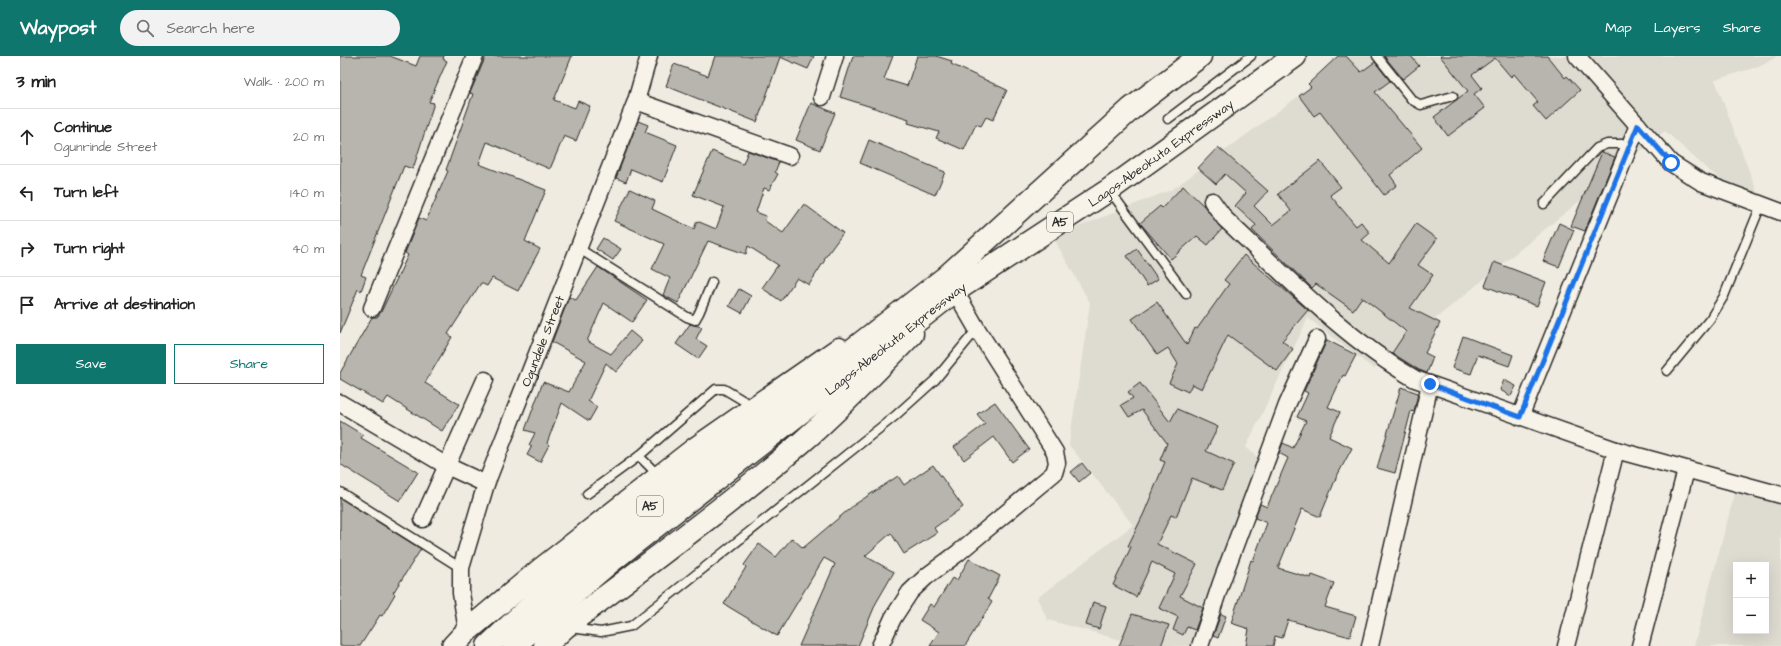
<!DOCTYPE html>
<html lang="en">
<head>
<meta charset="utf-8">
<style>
	body { margin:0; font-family:"Architects Daughter",sans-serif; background:#f2f2f2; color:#222 }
	.controls { position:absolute; right:12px; bottom:12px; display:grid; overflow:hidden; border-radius:0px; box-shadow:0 4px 16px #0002 }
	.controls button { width:36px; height:36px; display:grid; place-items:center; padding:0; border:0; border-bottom:1px solid #e0e0e0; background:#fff; color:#222; font:20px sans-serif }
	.stop { position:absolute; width:12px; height:12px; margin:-9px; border:3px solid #1a73e8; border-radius:50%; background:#fff }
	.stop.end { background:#1a73e8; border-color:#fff; box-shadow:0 1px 4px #0008 }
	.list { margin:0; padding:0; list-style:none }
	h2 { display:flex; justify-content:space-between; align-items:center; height:52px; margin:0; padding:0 16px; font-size:17px }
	h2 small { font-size:13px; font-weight:400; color:#767676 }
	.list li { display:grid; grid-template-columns:26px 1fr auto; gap:12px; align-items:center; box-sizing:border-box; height:56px; padding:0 16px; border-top:1px solid #e0e0e0 }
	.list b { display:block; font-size:15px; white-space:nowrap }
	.list p { margin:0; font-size:13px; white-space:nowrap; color:#767676 }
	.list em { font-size:13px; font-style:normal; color:#767676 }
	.actions { display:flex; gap:8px; padding:12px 16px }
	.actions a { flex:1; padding:9px 0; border:1px solid #0f766e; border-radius:0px; text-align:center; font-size:14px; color:#0f766e }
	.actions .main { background:#0f766e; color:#fff }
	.icon { flex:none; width:22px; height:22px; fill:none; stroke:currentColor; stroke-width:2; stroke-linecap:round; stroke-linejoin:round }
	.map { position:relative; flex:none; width:1441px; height:590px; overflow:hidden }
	header { display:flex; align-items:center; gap:24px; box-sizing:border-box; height:56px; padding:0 20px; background:#0f766e; color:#fff }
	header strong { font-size:19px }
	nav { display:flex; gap:22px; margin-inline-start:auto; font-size:14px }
	.search { width:280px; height:36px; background:#f2f2f2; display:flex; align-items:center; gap:10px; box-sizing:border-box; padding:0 14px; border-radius:22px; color:#767676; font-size:15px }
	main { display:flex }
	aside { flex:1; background:#fff }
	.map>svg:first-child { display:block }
</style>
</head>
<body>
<header>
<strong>Waypost</strong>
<div class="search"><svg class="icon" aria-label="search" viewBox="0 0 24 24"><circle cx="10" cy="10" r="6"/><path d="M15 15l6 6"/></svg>Search here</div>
<nav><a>Map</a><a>Layers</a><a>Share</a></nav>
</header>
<main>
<aside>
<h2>3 min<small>Walk · 200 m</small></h2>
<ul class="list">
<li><svg class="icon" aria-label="ahead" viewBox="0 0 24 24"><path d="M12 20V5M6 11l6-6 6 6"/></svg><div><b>Continue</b><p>Ogunrinde Street</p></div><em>20 m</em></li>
<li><svg class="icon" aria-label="left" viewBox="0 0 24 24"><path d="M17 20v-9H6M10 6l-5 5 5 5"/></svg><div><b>Turn left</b></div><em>140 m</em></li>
<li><svg class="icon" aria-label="right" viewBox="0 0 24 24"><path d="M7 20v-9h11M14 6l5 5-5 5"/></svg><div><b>Turn right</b></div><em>40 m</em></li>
<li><svg class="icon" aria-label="arrive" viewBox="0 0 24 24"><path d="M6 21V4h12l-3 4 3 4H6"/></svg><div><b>Arrive at destination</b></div></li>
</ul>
<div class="actions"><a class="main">Save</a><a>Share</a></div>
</aside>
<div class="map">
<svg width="1441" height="590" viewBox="0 0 1441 590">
	<rect width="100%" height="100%" fill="#efebe0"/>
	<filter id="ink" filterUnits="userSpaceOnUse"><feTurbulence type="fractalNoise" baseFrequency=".025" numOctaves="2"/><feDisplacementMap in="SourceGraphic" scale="8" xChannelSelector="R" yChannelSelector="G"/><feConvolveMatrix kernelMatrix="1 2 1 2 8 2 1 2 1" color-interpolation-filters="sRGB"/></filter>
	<g filter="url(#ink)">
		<g fill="#dedbd1" fill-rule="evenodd">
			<path d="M 1002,0 L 1437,0 L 1423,9 L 1375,24 L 1423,152 L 1368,114 L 1325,75 L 1034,313 L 968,262 L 906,391 L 922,406 L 849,590 L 803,590 L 708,564 L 697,542 L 793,469 L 729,389 L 750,247 L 713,181 L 833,133 L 975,28 Z"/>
			<path d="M 1399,421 L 1441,433 L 1441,590 L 1354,590 ZM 1396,509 L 1426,509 L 1426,575 L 1396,575 Z"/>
		</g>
		<g fill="#b8b5ae" stroke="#2b2b2b">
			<path d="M 0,0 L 50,0 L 76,10 L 80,0 L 104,0 L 103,3 L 107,5 L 89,46 L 94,47 L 73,113 L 64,110 L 21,219 L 26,221 L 21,235 L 18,233 L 0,277 Z"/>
			<path d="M 146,0 L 232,0 L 214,44 L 235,52 L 238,45 L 250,50 L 236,85 L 224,80 L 210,113 L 147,86 L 139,108 L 206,134 L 185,185 L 200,193 L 178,235 L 152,222 L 147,230 L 141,227 L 108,278 L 112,281 L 85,327 L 119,348 L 102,375 L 48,341 L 43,348 L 0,323 L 0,317 L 32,261 L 37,261 L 41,256 L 68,199 L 65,197 L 79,162 L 86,165 L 108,115 L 106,114 L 133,38 L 130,37 Z"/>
			<path d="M 375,0 L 474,0 L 468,13 L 440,1 L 417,66 L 326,30 L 334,8 L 368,20 Z"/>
			<path d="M 513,0 L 553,0 L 544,23 L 567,30 L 577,0 L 596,0 L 612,5 L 611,8 L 667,34 L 653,64 L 646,61 L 641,70 L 636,68 L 624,94 L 596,82 L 599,76 L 568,67 L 569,63 L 500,41 Z"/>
			<path d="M 998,0 L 1006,0 L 1021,16 L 1035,6 L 1050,25 L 1035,36 L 1082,92 L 1050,119 L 1057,129 L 1044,139 L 980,56 L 974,60 L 959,40 L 971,31 L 968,28 Z"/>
			<path d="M 1044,0 L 1071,0 L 1079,10 L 1063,23 Z"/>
			<path d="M 1100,0 L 1207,0 L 1225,22 L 1227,20 L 1240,34 L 1206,65 L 1193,50 L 1198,46 L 1174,18 L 1171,21 L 1155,2 L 1132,19 L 1142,32 L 1134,38 L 1145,52 L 1108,80 L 1094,61 L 1128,35 Z"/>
			<path d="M 471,47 L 495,57 L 480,94 L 456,84 Z"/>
			<path d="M 298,65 L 308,69 L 305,76 L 337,89 L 323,126 L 291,113 L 286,126 L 276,122 Z"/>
			<path d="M 529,84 L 605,116 L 595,139 L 520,107 Z"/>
			<path d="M 878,91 L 928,135 L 914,150 L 933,169 L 951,155 L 938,138 L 980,105 L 1001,131 L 990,139 L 1016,170 L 1021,166 L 1030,177 L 1022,184 L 1049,207 L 1076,168 L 1097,183 L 1078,209 L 1093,219 L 1070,252 L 1100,267 L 1085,297 L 1093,301 L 1087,317 L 1079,314 L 1052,297 L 1066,276 L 1063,273 L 1022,241 L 1013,254 L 976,228 L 972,232 L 912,174 L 916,169 L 895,150 L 906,137 L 885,118 L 876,128 L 858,112 Z"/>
			<path d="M 372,95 L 403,108 L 408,95 L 439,106 L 435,116 L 438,118 L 429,134 L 424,132 L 416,156 L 426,160 L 425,165 L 443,177 L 464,148 L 503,177 L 484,203 L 485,204 L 469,229 L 457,222 L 441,245 L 422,232 L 438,209 L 408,190 L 406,198 L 368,185 L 338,247 L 323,239 L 330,222 L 312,213 L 324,188 L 274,165 L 290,133 L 315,145 L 312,153 L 354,173 L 357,165 L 376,173 L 384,151 L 353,139 Z"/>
			<path d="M 1262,96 L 1275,101 L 1245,175 L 1231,170 Z"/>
			<path d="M 843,130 L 864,150 L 882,173 L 868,189 L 857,180 L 831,203 L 800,167 L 820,150 L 822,152 Z"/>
			<path d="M 1219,167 L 1234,174 L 1219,211 L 1203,205 Z"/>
			<path d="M 263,182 L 281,193 L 273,204 L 256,193 Z"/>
			<path d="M 797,193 L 818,223 L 807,230 L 787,200 Z"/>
			<path d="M 904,199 L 968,254 L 942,285 L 953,293 L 937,315 L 888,279 L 862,333 L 852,328 L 848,336 L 829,327 L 838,308 L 828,292 L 817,299 L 792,263 L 817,246 L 847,289 L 855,272 L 857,273 L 889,228 L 884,224 Z"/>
			<path d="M 1154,206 L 1206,226 L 1197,250 L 1145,230 Z"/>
			<path d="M 258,211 L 307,244 L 292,266 L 264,247 L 247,285 L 271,298 L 290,275 L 302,285 L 276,316 L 266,307 L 248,345 L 257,351 L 249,365 L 222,347 L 207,387 L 209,389 L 200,406 L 187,399 L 192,390 L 189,389 L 195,377 L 185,374 L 203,326 L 229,336 L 246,305 L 212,286 L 229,241 L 236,244 Z"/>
			<path d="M 399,233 L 411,240 L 402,257 L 389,250 Z"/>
			<path d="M 350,268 L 362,271 L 356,283 L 367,290 L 358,303 L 336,288 Z"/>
			<path d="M 1123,280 L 1173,299 L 1169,310 L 1138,299 L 1131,318 L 1112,312 Z"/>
			<path d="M 987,284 L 1016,299 L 1005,320 L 1003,319 L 988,351 L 1000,356 L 989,381 L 1012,392 L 996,422 L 980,461 L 962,453 L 938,512 L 971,522 L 972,519 L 994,527 L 985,551 L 1016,560 L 1010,581 L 948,564 L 942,582 L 935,580 L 933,590 L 906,590 L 909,573 L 891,567 L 911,504 L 913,505 L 927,467 L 915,462 L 920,448 L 927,451 L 948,402 L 939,397 L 943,387 L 953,392 L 966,365 L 957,361 L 968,337 L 964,335 Z"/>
			<path d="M 1164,324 L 1176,330 L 1171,340 L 1160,334 Z"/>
			<path d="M 800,327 L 830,366 L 837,353 L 878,371 L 866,395 L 894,408 L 882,434 L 852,422 L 836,461 L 831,459 L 817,488 L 857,508 L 840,540 L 863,552 L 855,574 L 847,571 L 843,579 L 833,574 L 838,561 L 819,552 L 835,518 L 812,506 L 796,541 L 773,529 L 791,491 L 788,490 L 804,457 L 825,406 L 820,404 L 827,387 L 802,354 L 789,361 L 781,349 L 793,342 L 788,336 Z"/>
			<path d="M 1061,331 L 1078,337 L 1074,356 L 1071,355 L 1055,417 L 1037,412 Z"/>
			<path d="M 655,346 L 689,393 L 672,406 L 654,381 L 624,404 L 614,391 L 645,368 L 637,358 Z"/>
			<path d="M 0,365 L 23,379 L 21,382 L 78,416 L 60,445 L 0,408 Z"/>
			<path d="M 742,407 L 750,417 L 739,426 L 731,416 Z"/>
			<path d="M 593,409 L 623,451 L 594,472 L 597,477 L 564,498 L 551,477 L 525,500 L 554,516 L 536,547 L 518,590 L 459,590 L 495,508 L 484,502 L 437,580 L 384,548 L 406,511 L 404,509 L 419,488 L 436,501 L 452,482 L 463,492 L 514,449 L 558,420 L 564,429 Z"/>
			<path d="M 0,442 L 81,493 L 53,537 L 55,538 L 42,560 L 40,559 L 20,590 L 0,590 Z"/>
			<path d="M 629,503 L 660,520 L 648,543 L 652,546 L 625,590 L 590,590 L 599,576 L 580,564 L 590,548 L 594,551 L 612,522 L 617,524 Z"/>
			<path d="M 753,546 L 766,550 L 759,573 L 746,569 Z"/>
			<path d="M 792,558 L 829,569 L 821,590 L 779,590 Z"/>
			<path d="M 881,558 L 886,560 L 878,582 L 873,580 Z"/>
		</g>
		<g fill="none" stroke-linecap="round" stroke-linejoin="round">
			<defs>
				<g id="service">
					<path d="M 1037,0 L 1072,44 L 1081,49 L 1113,40"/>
					<path d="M 828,63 L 911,0"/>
					<path d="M 770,135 L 846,238"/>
					<path d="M 1204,148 L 1257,92 L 1267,88 L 1290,88"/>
					<path d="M 238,192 L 347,261 L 355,264 L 359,257 L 372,226"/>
					<path d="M 1327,315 L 1370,263 L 1384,240 L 1421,149"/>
					<path d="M 299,400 L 319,420"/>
					<path d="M 0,436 L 121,512"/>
					<path d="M 247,438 L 299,400 L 376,333 L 384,333 L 414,351"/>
					<path d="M 230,572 L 261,576 L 291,570 L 555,360 L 595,324 L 637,273"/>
				</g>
				<g id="minor">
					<path d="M 1237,0 L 1331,107 L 1361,126 L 1441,156"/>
					<path d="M 482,41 L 495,0"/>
					<path d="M 296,45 L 450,100"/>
					<path d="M 872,145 L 885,163 C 945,219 1003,281 1075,323 L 1276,394 L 1441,439"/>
					<path d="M 32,252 L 135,0"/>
					<path d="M 0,347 L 107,410 L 146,428"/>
					<path d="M 1180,361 L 1298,69"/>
					<path d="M 83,463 L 145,324"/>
					<path id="s1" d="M 127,575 L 121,537 L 121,512 L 146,428 L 296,45 L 309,0"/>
					<path d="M 540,590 L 553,562 L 570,536 L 587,520 L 618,497 L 714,417 L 717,407 L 715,396 L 637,273 L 615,235"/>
					<path d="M 860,590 L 881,527 L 947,349 L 977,283"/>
					<path d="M 1030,590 L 1090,328"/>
					<path d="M 1226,590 L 1276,394"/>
					<path d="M 1300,590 L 1346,414"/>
				</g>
				<g id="primary">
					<path d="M 113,590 L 127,575 L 200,514 L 356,392 L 499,293"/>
					<path d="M 205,590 L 225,571 C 305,510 386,451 462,386 C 501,352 536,315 572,278"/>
				</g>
				<g id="trunk">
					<path d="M 148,590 L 228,515 L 606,221 L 791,53 L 860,0"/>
					<path id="s2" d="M 174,590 L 223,546 L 269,507 L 615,235 L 769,134 L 955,0"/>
				</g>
			</defs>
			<use href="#service" stroke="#2b2b2b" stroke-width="11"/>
			<use href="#minor" stroke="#2b2b2b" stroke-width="19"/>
			<use href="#primary" stroke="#2b2b2b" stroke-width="25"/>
			<use href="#trunk" stroke="#2b2b2b" stroke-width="25"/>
			<use href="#service" stroke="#f7f3e8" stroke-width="8"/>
			<use href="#minor" stroke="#f7f3e8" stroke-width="16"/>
			<use href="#primary" stroke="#f7f3e8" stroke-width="22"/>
			<use href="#trunk" stroke="#f7f3e8" stroke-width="22"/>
		</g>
	</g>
	<g fill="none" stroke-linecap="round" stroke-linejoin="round" filter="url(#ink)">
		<path stroke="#1a73e8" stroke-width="5" d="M 1090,328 L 1180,361 L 1298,69 L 1331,107"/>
	</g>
	<g text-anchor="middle" stroke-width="3.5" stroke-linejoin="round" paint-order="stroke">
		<g fill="#f7f3e8" stroke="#686764" stroke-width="1">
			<rect x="707" y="156" width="26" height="20" rx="3"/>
			<rect x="297" y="440" width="26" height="20" rx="3"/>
		</g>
		<g font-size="12" font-weight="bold" fill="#2b2b2b">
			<text x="720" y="170">A5</text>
			<text x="310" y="454">A5</text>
		</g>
		<g font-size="13" fill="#2b2b2b" stroke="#f7f3e8">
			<text dy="5" stroke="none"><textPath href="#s2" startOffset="814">Lagos-Abeokuta Expressway</textPath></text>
			<text dy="5" stroke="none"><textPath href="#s2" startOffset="490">Lagos-Abeokuta Expressway</textPath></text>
			<text dy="5" stroke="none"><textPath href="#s1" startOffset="305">Ogundele Street</textPath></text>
		</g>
	</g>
</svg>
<div class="controls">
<button>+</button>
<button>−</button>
</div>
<div class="stop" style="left:1331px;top:107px"></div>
<div class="stop end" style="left:1090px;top:328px"></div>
</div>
</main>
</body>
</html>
